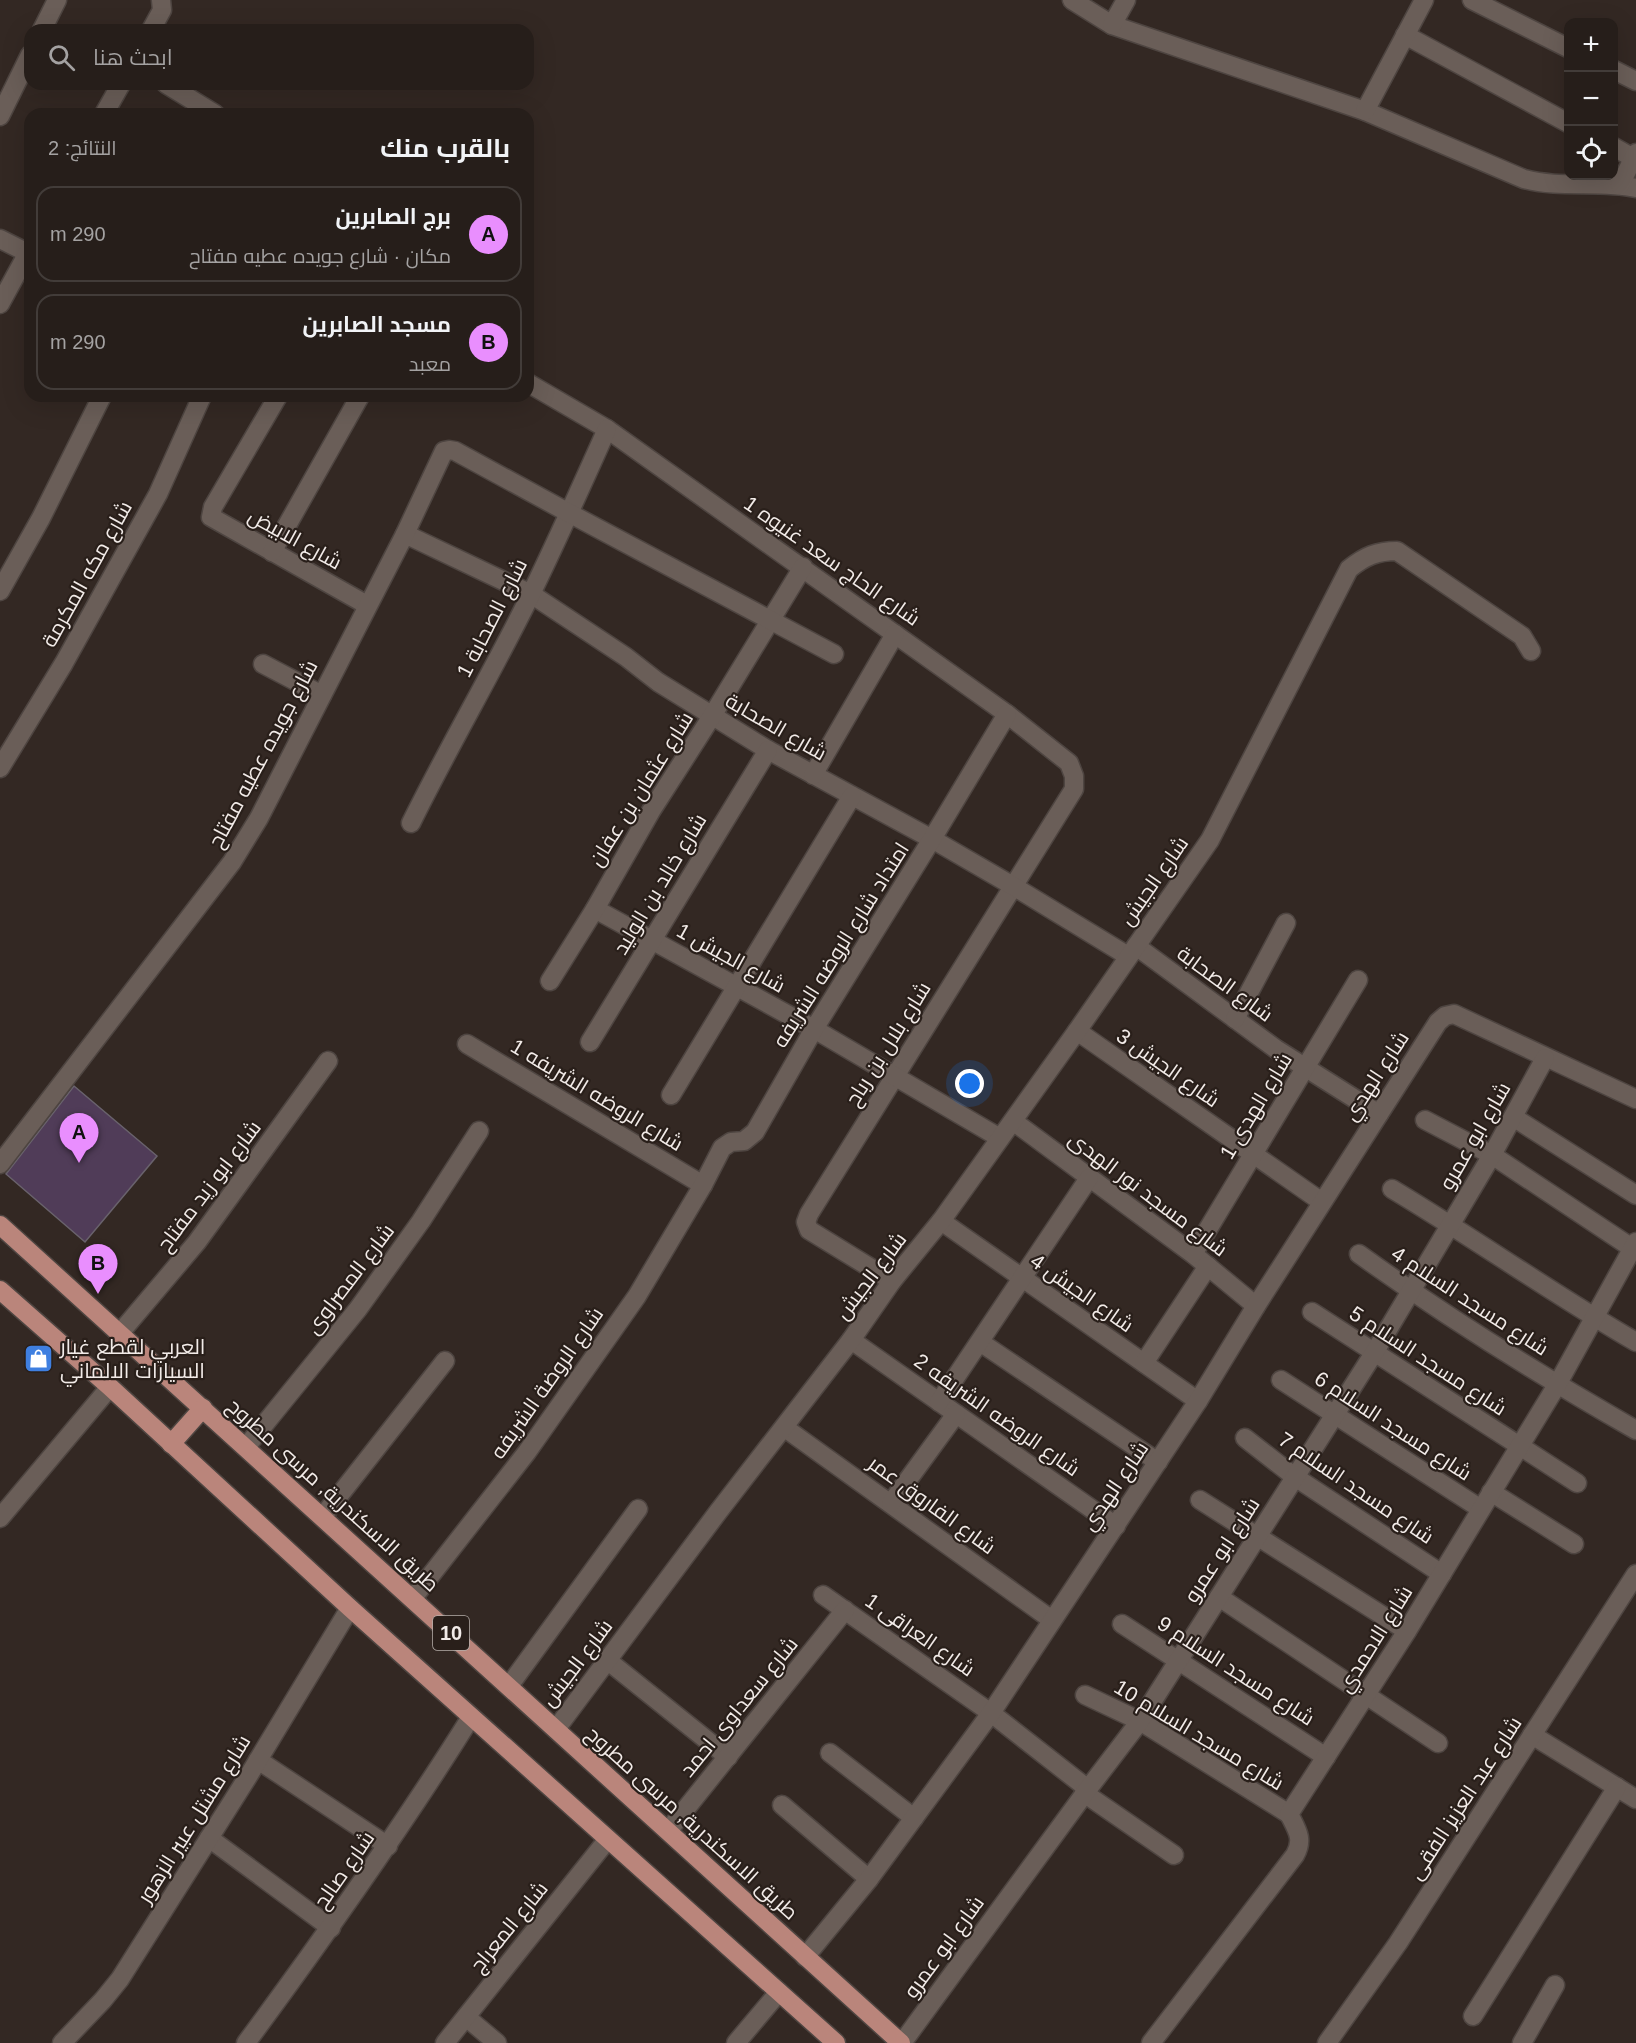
<!DOCTYPE html>
<html lang="ar">
<head>
<meta charset="utf-8">
<style>
	body { margin:0; font-family:Helvetica,Cairo,sans-serif; background:#2e2723; color:#f1f3f6; direction:rtl }
	.controls { position:absolute; right:18px; top:18px; display:grid; overflow:hidden; border-radius:12px; box-shadow:0 6px 24px #0002 }
	.controls button { width:54px; height:54px; display:grid; place-items:center; padding:0; border:0; border-bottom:2px solid #423c39; background:#261e1a; color:#f1f3f6; font:30px sans-serif }
	.you { position:absolute; left:970px; top:1084px; width:21px; height:21px; margin:-15px; border:4px solid #fff; border-radius:50%; background:#1a73e8; box-shadow:0 0 0 9px #1a73e833 }
	.badge { display:grid; place-items:center; width:39px; height:39px; border-radius:50%; background:#e98efe; color:#111; font-size:20px; font-weight:700 }
	.pin { position:absolute; translate:-50% -50px; filter:drop-shadow(0 2px 3px #0008) }
	.pin::after { content:''; position:absolute; top:32px; width:21px; height:18px; background:inherit; clip-path:polygon(0 0,100% 0,50% 100%) }
	.list { margin:0; padding:0; list-style:none }
	h2 { display:flex; justify-content:space-between; align-items:center; height:78px; margin:0; padding:0 24px; font-size:26px }
	h2 small { font-size:20px; font-weight:400; color:#a4a2a2 }
	.list li { display:grid; grid-template-columns:39px 1fr auto; gap:18px; align-items:center; box-sizing:border-box; height:96px; margin:0 12px 12px; padding:0 12px; border:2px solid #423c39; border-radius:18px }
	.list b { display:block; font-size:22px; white-space:nowrap }
	.list p { margin:0; font-size:20px; white-space:nowrap; color:#a4a2a2 }
	.list em { font-size:20px; font-style:normal; color:#a4a2a2 }
	.icon { flex:none; width:33px; height:33px; fill:none; stroke:currentColor; stroke-width:2; stroke-linecap:round; stroke-linejoin:round }
	.map { position:relative; flex:none; width:1636px; height:2043px; overflow:hidden; direction:ltr }
	.search { position:absolute; background:#261e1a; box-shadow:0 6px 24px #0002; left:24px; top:24px; width:510px; height:66px; display:flex; align-items:center; gap:15px; box-sizing:border-box; padding:0 21px; border-radius:18px; color:#a4a2a2; font-size:22px }
	.panel { position:absolute; background:#261e1a; box-shadow:0 6px 24px #0002; left:24px; top:108px; width:510px; height:294px; border-radius:18px; direction:rtl }
	.map>svg:first-child { display:block }
</style>
</head>
<body>
<div class="map">
<svg width="1636" height="2043" viewBox="0 0 1636 2043">
	<rect width="100%" height="100%" fill="#332823"/>
	<path fill="#503c58" stroke="#69626c" stroke-width="1.5" d="M 74,1086 L 157,1156 L 85,1242 L 6,1174 Z"/>
	<g fill="none" stroke-linecap="round" stroke-linejoin="round">
		<defs>
			<g id="minor">
				<path d="M 1072,0 L 1112,25 L 1365,111 L 1524,179 C 1561,189 1599,180 1636,188"/>
				<path d="M 1472,0 L 1568,48"/>
				<path d="M 1112,25 L 1126,0"/>
				<path d="M 42,30 L 57,0"/>
				<path d="M 151,30 L 162,10 L 161,0"/>
				<path d="M 1405,35 L 1568,123"/>
				<path d="M 1614,70 L 1636,81"/>
				<path d="M 166,84 L 215,114"/>
				<path d="M 1365,111 L 1424,0"/>
				<path d="M 104,114 L 121,84"/>
				<path d="M 0,116 L 30,55"/>
				<path d="M 1614,147 L 1633,158"/>
				<path d="M 1620,185 L 1636,153"/>
				<path d="M 0,239 L 30,254"/>
				<path d="M 0,304 L 30,249"/>
				<path d="M 528,383 L 607,429 L 1007,714 L 1069,763 L 1074,776 L 1074,789 L 809,1214 L 806,1222 L 809,1230 L 892,1281"/>
				<path d="M 278,396 L 213,507 L 211,517 L 367,605"/>
				<path d="M 405,534 L 531,594 L 626,657 L 658,682 L 768,750 L 932,839 L 1013,886 L 1128,956"/>
				<path d="M 272,552 L 360,396"/>
				<path d="M 0,591 L 41,518 L 102,396"/>
				<path d="M 263,664 L 322,695"/>
				<path d="M 0,768 L 64,663 L 158,494 L 202,396"/>
				<path d="M 813,775 L 895,634"/>
				<path d="M 411,823 C 449,746 492,673 530,596 C 557,541 582,485 607,429"/>
				<path d="M 595,909 L 814,1029 L 1000,1138"/>
				<path d="M 1136,946 L 1276,1049 L 1379,1114"/>
				<path d="M 550,981 L 595,909 L 651,811 L 712,716 L 803,567"/>
				<path d="M 1235,1019 L 1286,923"/>
				<path d="M 1077,1031 L 1322,1202"/>
				<path d="M 590,1042 L 768,750"/>
				<path d="M 467,1044 L 703,1185"/>
				<path d="M 671,1095 L 852,796"/>
				<path d="M 1513,1117 L 1636,1195"/>
				<path d="M 1425,1120 L 1492,1155 L 1632,1248"/>
				<path d="M 1013,1121 L 1193,1254 L 1256,1306"/>
				<path d="M 0,1164 L 232,862 L 259,818 L 405,534 L 444,451 L 449,450 L 455,451 L 569,513 L 834,654"/>
				<path d="M 1392,1189 C 1474,1238 1553,1294 1636,1342"/>
				<path d="M 941,1221 L 1198,1401"/>
				<path d="M 1193,1254 L 1358,980"/>
				<path d="M 1359,1254 C 1448,1318 1541,1376 1636,1430"/>
				<path d="M 1312,1312 L 1577,1483"/>
				<path d="M 120,1333 L 197,1242 L 328,1061"/>
				<path d="M 851,1340 L 1116,1526"/>
				<path d="M 980,1342 L 1158,1462"/>
				<path d="M 1144,1363 L 1208,1266"/>
				<path d="M 1281,1380 L 1481,1509"/>
				<path d="M 939,1402 L 1089,1178"/>
				<path d="M 785,1428 L 1052,1620"/>
				<path d="M 1245,1438 L 1295,1477 L 1442,1574"/>
				<path d="M 246,1447 L 358,1309 L 421,1221 L 479,1131"/>
				<path d="M 1491,1492 L 1574,1544"/>
				<path d="M 1200,1500 L 1407,1631"/>
				<path d="M 891,1503 L 956,1414"/>
				<path d="M 323,1516 L 445,1361"/>
				<path d="M 0,1518 L 110,1387"/>
				<path d="M 823,1595 L 991,1713 L 1088,1789"/>
				<path d="M 1219,1597 L 1438,1743"/>
				<path d="M 413,1598 L 527,1452 L 637,1296 L 703,1185 L 722,1148 L 731,1142 L 744,1141 L 755,1132 L 814,1029 L 932,839 L 1007,714"/>
				<path d="M 1122,1624 L 1326,1757"/>
				<path d="M 607,1660 L 728,1757"/>
				<path d="M 509,1686 L 638,1509"/>
				<path d="M 1085,1695 L 1140,1721 L 1289,1814"/>
				<path d="M 556,1729 L 718,1512 L 851,1340 L 892,1281 L 941,1221 L 1077,1031 L 1210,840 L 1349,569 C 1365,556 1377,551 1397,551 L 1522,636 L 1531,651"/>
				<path d="M 1532,1735 L 1636,1799"/>
				<path d="M 830,1753 L 914,1818"/>
				<path d="M 258,1760 L 388,1846"/>
				<path d="M 1084,1793 L 1174,1855"/>
				<path d="M 782,1805 L 869,1879"/>
				<path d="M 668,1831 L 845,1610"/>
				<path d="M 209,1838 L 331,1928"/>
				<path d="M 805,1957 L 869,1879 L 991,1713 L 1198,1401 L 1256,1306 L 1438,1022 L 1445,1016 L 1454,1014 L 1636,1099"/>
				<path d="M 1473,2016 L 1617,1787"/>
				<path d="M 466,2017 L 497,2043"/>
				<path d="M 62,2043 L 103,2000 L 120,1979 L 249,1775 L 350,1608"/>
				<path d="M 246,2043 C 325,1936 401,1829 471,1717"/>
				<path d="M 445,2043 L 608,1839"/>
				<path d="M 736,2043 L 779,1992"/>
				<path d="M 902,2043 L 1088,1789 L 1140,1721 L 1374,1353 L 1492,1155 L 1545,1058"/>
				<path d="M 1151,2043 L 1295,1855 C 1304,1839 1297,1830 1289,1814 L 1407,1631 L 1557,1385 L 1636,1242"/>
				<path d="M 1327,2043 L 1398,1943 L 1636,1574"/>
				<path d="M 1522,2043 L 1555,1985"/>
			</g>
			<g id="major">
				<path d="M 0,1225 L 901,2043"/>
				<path d="M 0,1290 L 110,1387 L 350,1608 L 836,2043"/>
				<path d="M 171,1444 L 203,1408"/>
			</g>
		</defs>
		<use href="#minor" stroke="#4e4541" stroke-width="21"/>
		<use href="#major" stroke="#4e4541" stroke-width="21"/>
		<use href="#minor" stroke="#6a5e58" stroke-width="18"/>
		<use href="#major" stroke="#ba857b" stroke-width="18"/>
	</g>
	<defs>
		<symbol id="shop-square" viewBox="-11 -11 22 22"><rect x="-9" y="-9" width="18" height="18" rx="4" fill="#3f7fe0" stroke="#291f1a"/><path d="M-5-2.5h2.3a2.7 3.5 0 0 1 5.4 0H5L5.5 6h-11ZM-1.5-2.5h3a1.5 2.3 0 0 0-3 0Z" fill="#fff"/></symbol>
	</defs>
	<g fill-rule="evenodd">
		<use href="#shop-square" x="22" y="1342" width="33" height="33"/>
	</g>
	<g text-anchor="middle" stroke-width="4.5" stroke-linejoin="round" paint-order="stroke">
		<rect fill="#291f1a" stroke="#b6aeaa" stroke-width="1.5" x="433" y="1616" width="36" height="34" rx="4.5"/>
		<g font-size="20" font-weight="bold" fill="#f2ebe8">
			<text x="451" y="1640">10</text>
		</g>
		<g font-size="21" fill="#f2ebe8" stroke="#291f1a">
			<text transform="translate(295 539) rotate(29)" y="7">شارع الابيض</text>
			<text transform="translate(832 561) rotate(35)" y="7">شارع الحاج سعد غنيوه 1</text>
			<text transform="translate(87 574) rotate(-61)" y="7">شارع مكه المكرمة</text>
			<text transform="translate(492 618) rotate(-63)" y="7">شارع الصحابة 1</text>
			<text transform="translate(776 727) rotate(30)" y="7">شارع الصحابة</text>
			<text transform="translate(263 754) rotate(-62)" y="7">شارع جويده عطيه مفتاح</text>
			<text transform="translate(641 789) rotate(-58)" y="7">شارع عثمان بن عفان</text>
			<text transform="translate(1154 881) rotate(-55)" y="7">شارع الجيش</text>
			<text transform="translate(660 884) rotate(-59)" y="7">شارع خالد بن الوليد</text>
			<text transform="translate(841 945) rotate(-58)" y="7">امتداد شارع الروضه الشريفه</text>
			<text transform="translate(731 958) rotate(29)" y="7">شارع الجيش 1</text>
			<text transform="translate(1225 984) rotate(36)" y="7">شارع الصحابة</text>
			<text transform="translate(888 1044) rotate(-58)" y="7">شارع بلال بن رباح</text>
			<text transform="translate(1168 1068) rotate(35)" y="7">شارع الجيش 3</text>
			<text transform="translate(1376 1076) rotate(-57)" y="7">شارع الهدي</text>
			<text transform="translate(597 1095) rotate(31)" y="7">شارع الروضه الشريفه 1</text>
			<text transform="translate(1256 1106) rotate(-59)" y="7">شارع الهدى 1</text>
			<text transform="translate(1475 1136) rotate(-60)" y="7">شارع ابو عمرو</text>
			<text transform="translate(209 1186) rotate(-53)" y="7">شارع ابو زيد مفتاح</text>
			<text transform="translate(1148 1194) rotate(37)" y="7">شارع مسجد نور الهدى</text>
			<text transform="translate(871 1276) rotate(-53)" y="7">شارع الجيش</text>
			<text transform="translate(350 1279) rotate(-53)" y="7">شارع المصراوى</text>
			<text transform="translate(1082 1293) rotate(35)" y="7">شارع الجيش 4</text>
			<text transform="translate(1470 1301) rotate(33)" y="7">شارع مسجد السلام 4</text>
			<text transform="translate(1428 1361) rotate(33)" y="7">شارع مسجد السلام 5</text>
			<text transform="translate(547 1383) rotate(-55)" y="7">شارع الروضة الشريفه</text>
			<text transform="translate(997 1415) rotate(35)" y="7">شارع الروضه الشريفه 2</text>
			<text transform="translate(1393 1426) rotate(33)" y="7">شارع مسجد السلام 6</text>
			<text transform="translate(1115 1486) rotate(-56)" y="7">شارع الهدي</text>
			<text transform="translate(1356 1488) rotate(34)" y="7">شارع مسجد السلام 7</text>
			<text transform="translate(333 1495) rotate(42)" y="7">طريق الاسكندرية, مرسى مطروح</text>
			<text transform="translate(932 1505) rotate(36)" y="7">شارع الفاروق عمر</text>
			<text transform="translate(1222 1550) rotate(-57)" y="7">شارع ابو عمرو</text>
			<text transform="translate(920 1635) rotate(35)" y="7">شارع العراقى 1</text>
			<text transform="translate(1375 1639) rotate(-58)" y="7">شارع الاحمدي</text>
			<text transform="translate(577 1663) rotate(-53)" y="7">شارع الجيش</text>
			<text transform="translate(1236 1671) rotate(33)" y="7">شارع مسجد السلام 9</text>
			<text transform="translate(739 1707) rotate(-51)" y="7">شارع سعداوى احمد</text>
			<text transform="translate(1199 1735) rotate(31)" y="7">شارع مسجد السلام 10</text>
			<text transform="translate(1465 1798) rotate(-57)" y="7">شارع عبد العزيز الفقى</text>
			<text transform="translate(194 1819) rotate(-58)" y="7">شارع مشتل عبير الزهور</text>
			<text transform="translate(692 1823) rotate(42)" y="7">طريق الاسكندرية, مرسى مطروح</text>
			<text transform="translate(344 1870) rotate(-55)" y="7">شارع صالح</text>
			<text transform="translate(509 1927) rotate(-51)" y="7">شارع المعراج</text>
			<text transform="translate(944 1947) rotate(-54)" y="7">شارع ابو عمرو</text>
		</g>
		<g font-size="21" fill="#f2ebe8" stroke="#291f1a" text-anchor="start">
			<text x="60" y="1354">العربي لقطع غيار<tspan x="60" dy="24">السيارات الالماني</tspan></text>
		</g>
	</g>
</svg>
<div class="controls">
<button>+</button>
<button>−</button>
<button><svg class="icon" aria-label="locate" viewBox="0 0 24 24"><circle cx="12" cy="12" r="6"/><path d="M12 2v4M12 18v4M2 12h4M18 12h4"/></svg></button>
</div>
<div class="you"></div>
<div class="pin badge" style="left:79px;top:1163px">A</div>
<div class="pin badge" style="left:98px;top:1294px">B</div>
<div class="search"><svg class="icon" aria-label="search" viewBox="0 0 24 24"><circle cx="10" cy="10" r="6"/><path d="M15 15l6 6"/></svg>ابحث هنا</div>
<section class="panel">
<h2>بالقرب منك<small>النتائج: 2</small></h2>
<ul class="list">
<li><span class="badge">A</span><div><b>برج الصابرين</b><p>مكان · شارع جويده عطيه مفتاح</p></div><em>290 m</em></li>
<li><span class="badge">B</span><div><b>مسجد الصابرين</b><p>معبد</p></div><em>290 m</em></li>
</ul>
</section>
</div>
</body>
</html>
